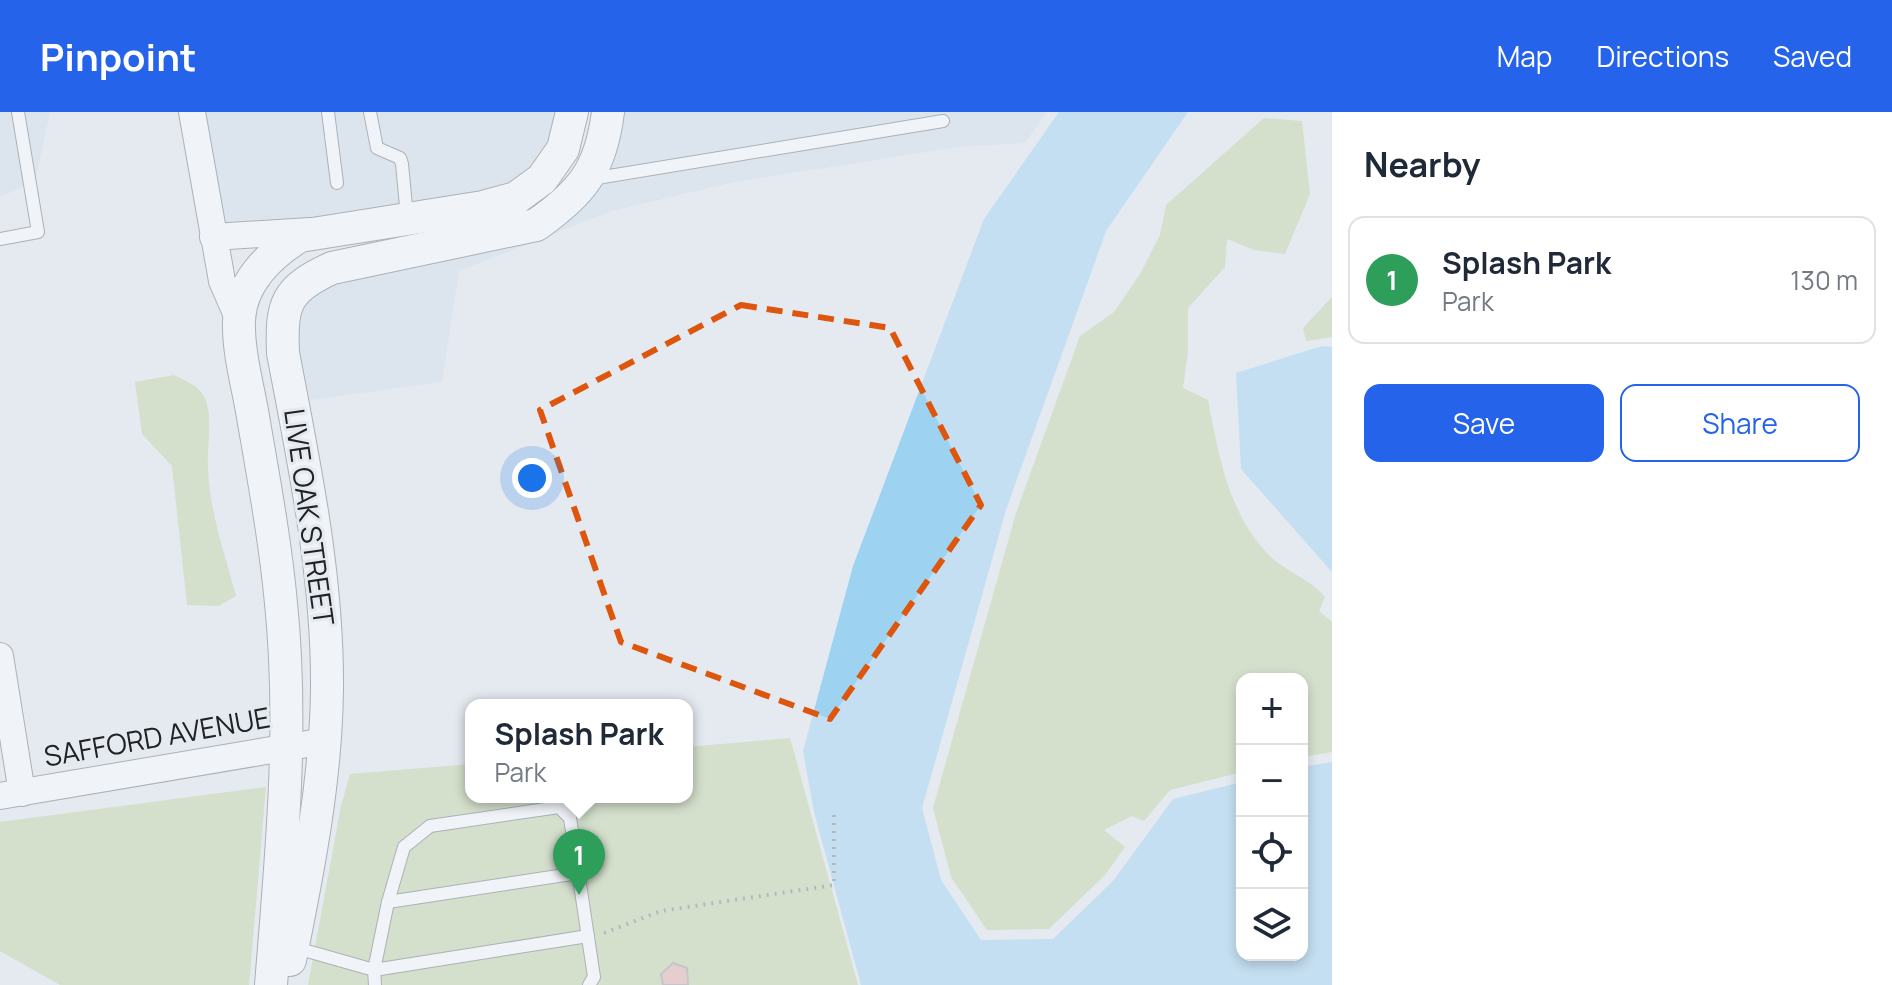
<!DOCTYPE html>
<html lang="en">
<head>
<meta charset="utf-8">
<style>
	body { margin:0; font-family:Manrope,sans-serif; background:#f6f6f7; color:#1f2937 }
	.controls { position:absolute; right:24px; bottom:24px; display:grid; overflow:hidden; border-radius:16px; box-shadow:0 4px 12px #0003 }
	.controls button { width:72px; height:72px; display:grid; place-items:center; padding:0; border:0; border-bottom:2px solid #e0e1e3; background:#fff; color:#1f2937; font:40px sans-serif }
	.you { position:absolute; left:532px; top:366px; width:28px; height:28px; margin:-20px; border:6px solid #fff; border-radius:50%; background:#1a73e8; box-shadow:0 0 0 12px #1a73e833 }
	.badge { display:grid; place-items:center; width:52px; height:52px; border-radius:50%; background:#2563eb; color:#fff; font-size:26px; font-weight:700 }
	.pin { position:absolute; translate:-50% -66px; filter:drop-shadow(0 2px 4px #0008) }
	.pin::after { content:''; position:absolute; top:42px; width:28px; height:24px; background:inherit; clip-path:polygon(0 0,100% 0,50% 100%) }
	.popup { position:absolute; left:465px; top:587px; width:228px; height:104px; box-sizing:border-box; display:grid; place-content:center; border-radius:16px; background:#fff; filter:drop-shadow(0 2px 6px #0005); font-size:26px; white-space:nowrap; color:#747a83 }
	.popup b { font-size:30px; color:#1f2937 }
	.popup::after { content:''; position:absolute; left:50%; top:100%; margin-left:-16px; border:16px solid transparent; border-top-color:#fff }
	.list { margin:0; padding:0; list-style:none }
	h2 { display:flex; justify-content:space-between; align-items:center; height:104px; margin:0; padding:0 32px; font-size:34px }
	h2 small { font-size:26px; font-weight:400; color:#747a83 }
	.list li { display:grid; grid-template-columns:52px 1fr auto; gap:24px; align-items:center; box-sizing:border-box; height:128px; margin:0 16px 16px; padding:0 16px; border:2px solid #e0e1e3; border-radius:16px }
	.list b { display:block; font-size:30px; white-space:nowrap }
	.list p { margin:0; font-size:26px; white-space:nowrap; color:#747a83 }
	.list em { font-size:26px; font-style:normal; color:#747a83 }
	.actions { display:flex; gap:16px; padding:24px 32px }
	.actions a { flex:1; padding:18px 0; border:2px solid #2563eb; border-radius:16px; text-align:center; font-size:28px; color:#2563eb }
	.actions .main { background:#2563eb; color:#fff }
	.icon { flex:none; width:44px; height:44px; fill:none; stroke:currentColor; stroke-width:2; stroke-linecap:round; stroke-linejoin:round }
	.map { position:relative; flex:none; width:1332px; height:873px; overflow:hidden }
	header { display:flex; align-items:center; gap:48px; box-sizing:border-box; height:112px; padding:0 40px; background:#2563eb; color:#fff }
	header strong { font-size:38px }
	nav { display:flex; gap:44px; margin-inline-start:auto; font-size:28px }
	main { display:flex }
	aside { flex:1; background:#fff }
	.map>svg:first-child { display:block }
</style>
</head>
<body>
<header>
<strong>Pinpoint</strong>
<nav><a>Map</a><a>Directions</a><a>Saved</a></nav>
</header>
<main>
<div class="map">
<svg width="1332" height="873" viewBox="0 0 1332 873">
	<rect width="100%" height="100%" fill="#e4eaf0"/>
	<g fill="#d3e0eb">
		<path d="M 0,0 L 50,0 L 35,70 L 0,85 Z"/>
		<path d="M 205,0 L 560,0 L 551,33 L 533,60 L 510,76 L 321,107 L 224,113 Z"/>
		<path d="M 621,0 L 1047,0 L 1025,31 L 959,35 L 735,70 L 612,99 L 459,159 L 442,270 L 305,289 L 296,239 L 300,189 L 316,176 L 539,124 Z"/>
	</g>
	<g fill="#c2d2a1">
		<path d="M 1264,6 L 1302,9 L 1310,82 L 1285,142 L 1254,138 L 1227,127 L 1225,155 L 1188,196 L 1188,240 L 1183,276 L 1208,288 C 1219,344 1228,403 1271,445 C 1288,461 1309,466 1325,485 L 1319,499 L 1332,510 L 1332,640 L 1302,645 L 1302,567 L 1242,567 L 1242,660 L 1170,678 L 1144,709 L 1132,704 L 1104,718 L 1125,735 L 1105,763 L 1049,817 L 987,818 L 951,765 L 933,696 L 1016,401 L 1080,224 L 1114,200 L 1140,162 L 1160,123 L 1166,93 Z"/>
		<path d="M 1332,185 L 1332,225 L 1306,229 L 1303,216 Z"/>
		<path d="M 174,263 C 181,267 195,272 200,279 C 216,296 206,337 208,358 C 210,401 225,443 236,484 L 218,494 L 187,493 L 172,354 L 142,322 L 135,270 Z"/>
		<path d="M 790,626 L 858,873 L 308,873 L 341,694 L 350,662 L 471,652 L 471,685 L 687,685 L 687,635 Z"/>
		<path d="M 266,675 L 249,873 L 60,873 L 0,839 L 0,710 Z"/>
	</g>
	<g fill="#9dd3f1">
		<path d="M 1059,0 L 1188,0 L 1106,119 L 1006,398 L 922,696 L 941,768 L 981,828 L 1053,827 L 1113,769 L 1173,687 L 1242,670 L 1242,843 L 1302,843 L 1302,655 L 1332,650 L 1332,873 L 861,873 L 814,700 L 803,639 L 853,454 L 984,107 Z"/>
		<path d="M 1322,234 L 1332,235 L 1332,460 L 1241,357 L 1236,261 Z"/>
	</g>
	<path fill="#e8aea6" stroke="#a29a98" stroke-width="2" d="M 673,851 L 687,856 L 688,873 L 663,873 L 661,862 Z"/>
	<g fill="none" stroke-linecap="round" stroke-linejoin="round">
		<defs>
			<g id="service">
				<path d="M 328,0 L 337,71"/>
				<path d="M 370,0 L 377,36 L 400,46 L 402,52 L 407,105"/>
				<path d="M 591,67 L 943,9"/>
				<path d="M 0,127 L 38,120 L 18,0"/>
				<path d="M 388,790 L 578,761"/>
				<path d="M 293,835 L 374,858 L 588,824"/>
				<path d="M 375,873 L 374,858 L 388,790 L 404,735 L 430,714 L 559,695 L 570,706 L 594,865 L 589,873"/>
			</g>
			<g id="minor">
				<path d="M 192,0 L 222,169 L 239,208"/>
				<path d="M 213,125 L 310,119"/>
				<path d="M 0,544 L 22,681"/>
				<path d="M 0,684 L 325,629"/>
			</g>
			<g id="tertiary">
				<path d="M 290,848 C 308,759 326,669 327,577 C 328,464 304,351 283,241 C 281,191 286,177 332,156 L 536,113 C 582,81 601,57 608,0"/>
				<path d="M 271,873 C 281,747 294,618 281,491 C 275,427 263,363 252,299 C 247,271 238,238 239,209 C 240,171 270,142 300,124 L 483,95 L 516,86 L 542,67 L 563,37 L 572,0"/>
			</g>
		</defs>
		<use href="#service" stroke="#686e72" stroke-width="14"/>
		<use href="#minor" stroke="#686e72" stroke-width="28"/>
		<use href="#tertiary" stroke="#686e72" stroke-width="34"/>
		<path stroke="#7b7f83" stroke-width="4" stroke-dasharray="2 6" stroke-linecap="butt" d="M 604,821 L 661,799 L 834,773 L 834,703"/>
		<use href="#service" stroke="#fff" stroke-width="12"/>
		<use href="#minor" stroke="#fff" stroke-width="26"/>
		<use href="#tertiary" stroke="#fff" stroke-width="32"/>
	</g>
	<path d="M0 0H1332V873H0ZM 741,193 L 890,216 L 981,393 L 830,607 L 621,530 L 540,298 Z" fill="#e4eaf0" fill-opacity=".55" fill-rule="evenodd"/>
	<path fill="none" stroke="#de560d" stroke-width="6" stroke-dasharray="16 10" stroke-linejoin="round" d="M 741,193 L 890,216 L 981,393 L 830,607 L 621,530 L 540,298 Z"/>
	<g text-anchor="middle" stroke-width="6" stroke-linejoin="round" paint-order="stroke">
		<g font-size="28" fill="#202224" stroke="#e4eaf0">
			<text transform="translate(309 405) rotate(82)" y="10">LIVE OAK STREET</text>
			<text transform="translate(157 625) rotate(-10)" y="10">SAFFORD AVENUE</text>
		</g>
	</g>
</svg>
<div class="controls">
<button>+</button>
<button>−</button>
<button><svg class="icon" aria-label="locate" viewBox="0 0 24 24"><circle cx="12" cy="12" r="6"/><path d="M12 2v4M12 18v4M2 12h4M18 12h4"/></svg></button>
<button><svg class="icon" aria-label="layers" viewBox="0 0 24 24"><path d="M12 4l9 5-9 5-9-5zM3 14l9 5 9-5"/></svg></button>
</div>
<div class="you"></div>
<div class="pin badge" style="left:579px;top:783px;background:#2e9e5b">1</div>
<div class="popup"><b>Splash Park</b>Park</div>
</div>
<aside>
<h2>Nearby<small></small></h2>
<ul class="list">
<li><span class="badge" style="background:#2e9e5b">1</span><div><b>Splash Park</b><p>Park</p></div><em>130 m</em></li>
</ul>
<div class="actions"><a class="main">Save</a><a>Share</a></div>
</aside>
</main>
</body>
</html>
